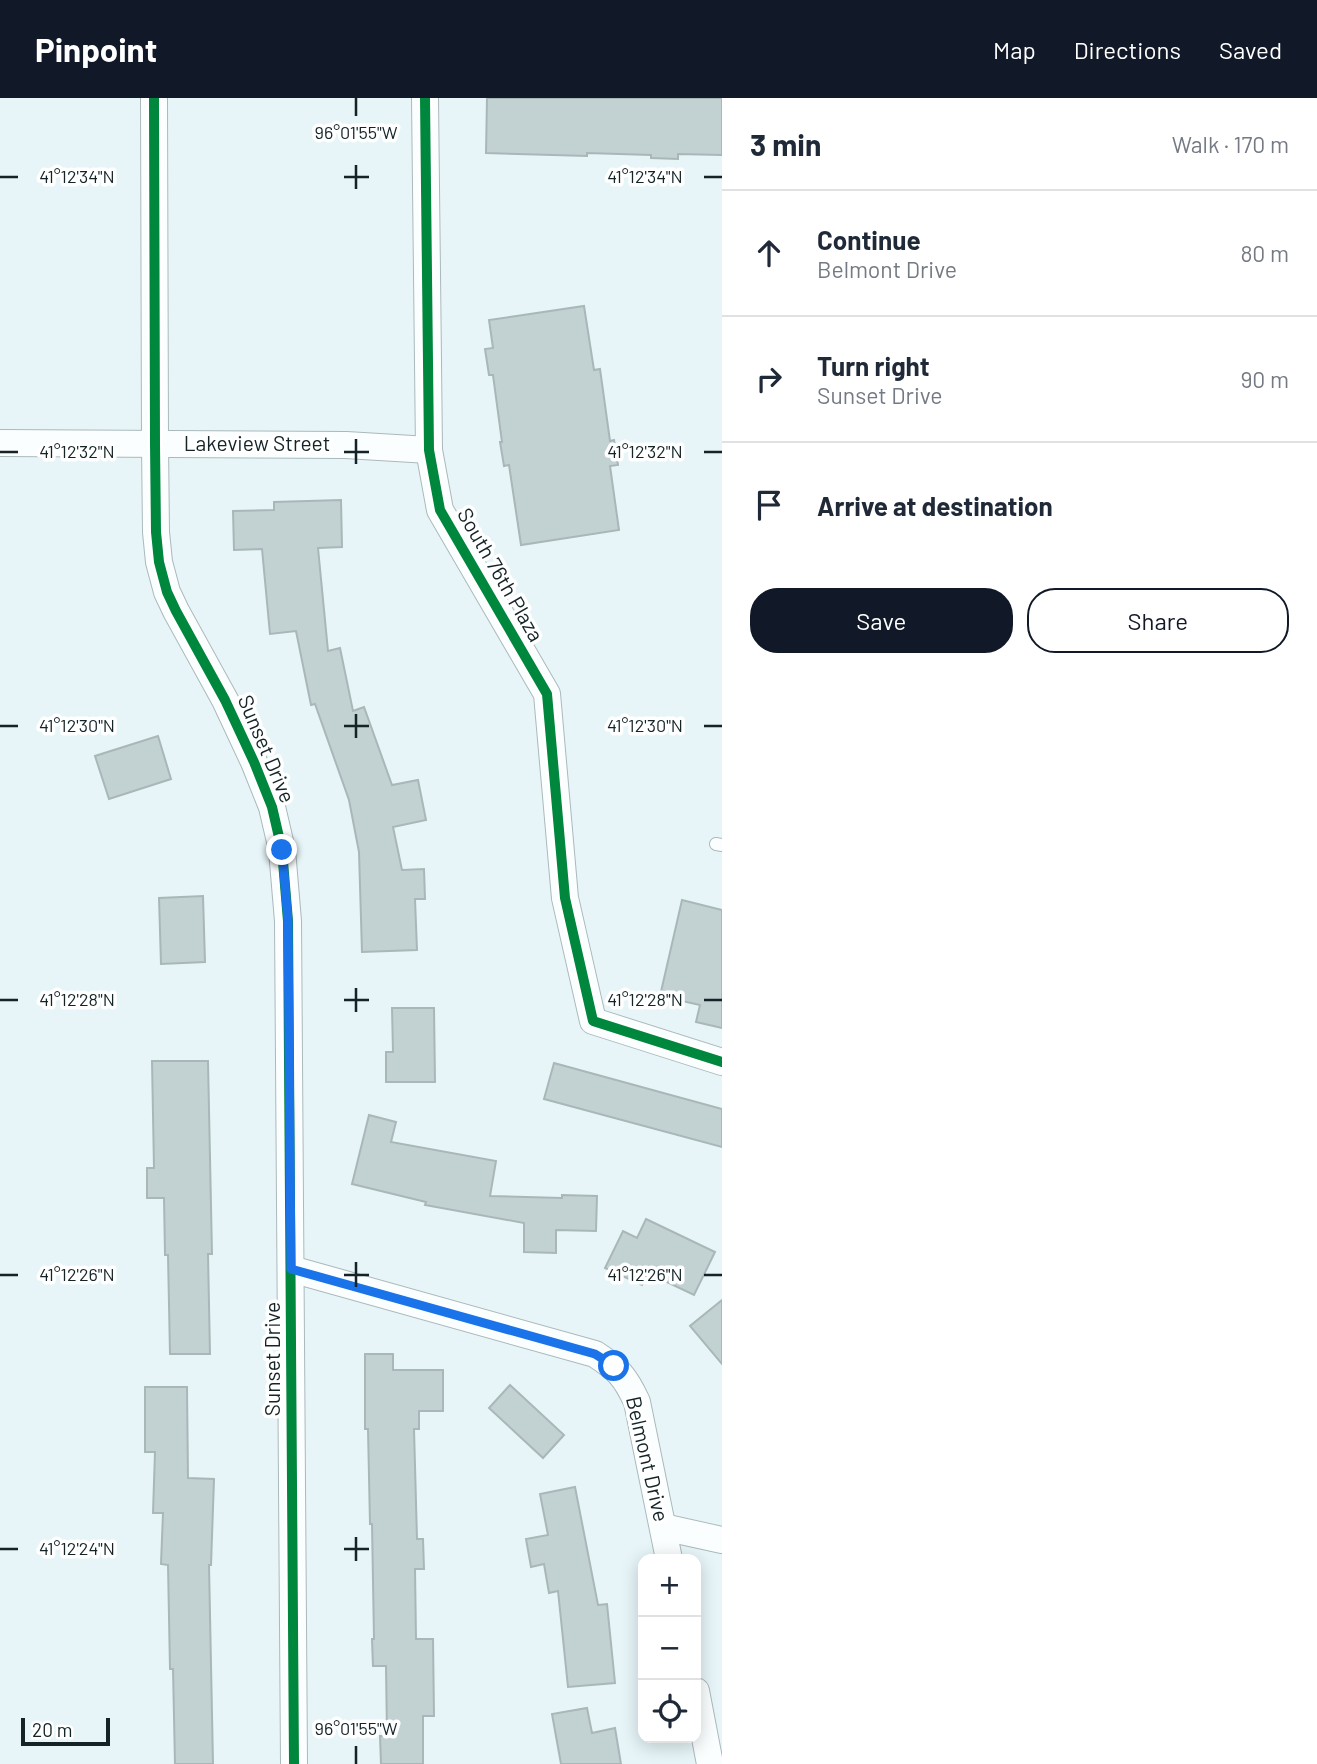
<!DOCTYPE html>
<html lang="en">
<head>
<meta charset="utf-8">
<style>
	body { margin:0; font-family:Barlow,sans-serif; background:#f2f2f3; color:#1f2937 }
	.controls { position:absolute; right:21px; bottom:21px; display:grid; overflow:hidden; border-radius:14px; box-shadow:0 4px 18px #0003 }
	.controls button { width:63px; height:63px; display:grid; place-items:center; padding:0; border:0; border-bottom:2px solid #e0e1e3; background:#fff; color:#1f2937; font:35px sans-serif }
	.scale { position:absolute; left:21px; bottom:18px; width:89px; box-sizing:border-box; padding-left:7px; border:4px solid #132326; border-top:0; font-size:19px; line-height:24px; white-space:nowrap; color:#132326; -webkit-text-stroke:5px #fff; paint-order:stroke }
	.stop { position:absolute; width:21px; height:21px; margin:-16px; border:5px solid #1a73e8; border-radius:50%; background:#fff }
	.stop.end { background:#1a73e8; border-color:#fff; box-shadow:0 2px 7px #0008 }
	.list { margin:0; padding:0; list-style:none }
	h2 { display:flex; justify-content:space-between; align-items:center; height:91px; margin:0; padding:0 28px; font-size:30px }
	h2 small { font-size:23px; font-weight:400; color:#747a83 }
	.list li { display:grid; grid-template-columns:46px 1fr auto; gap:21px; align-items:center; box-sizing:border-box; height:126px; padding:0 28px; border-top:2px solid #e0e1e3 }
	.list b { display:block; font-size:26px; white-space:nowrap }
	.list p { margin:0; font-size:23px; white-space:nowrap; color:#747a83 }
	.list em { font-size:23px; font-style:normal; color:#747a83 }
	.actions { display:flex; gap:14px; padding:21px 28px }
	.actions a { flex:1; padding:16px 0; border:2px solid #111827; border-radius:28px; text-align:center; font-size:24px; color:#111827 }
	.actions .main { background:#111827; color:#fff }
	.icon { flex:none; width:38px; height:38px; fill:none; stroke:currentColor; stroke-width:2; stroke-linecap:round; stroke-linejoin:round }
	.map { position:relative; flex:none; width:722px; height:1666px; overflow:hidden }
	header { display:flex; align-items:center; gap:42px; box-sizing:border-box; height:98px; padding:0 35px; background:#111827; color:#fff }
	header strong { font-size:33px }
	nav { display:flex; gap:38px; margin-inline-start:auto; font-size:24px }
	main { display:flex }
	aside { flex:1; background:#fff }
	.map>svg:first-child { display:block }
</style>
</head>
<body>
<header>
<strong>Pinpoint</strong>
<nav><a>Map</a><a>Directions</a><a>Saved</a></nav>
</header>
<main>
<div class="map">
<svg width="722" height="1666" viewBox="0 0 722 1666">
	<rect width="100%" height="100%" fill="#e7f5f8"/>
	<g fill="#c2d1d2" stroke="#a9b7b8" stroke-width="2">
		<path d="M 487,0 L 722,0 L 722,57 L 678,56 L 678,61 L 651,60 L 651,57 L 587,55 L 587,58 L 486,55 Z"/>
		<path d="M 584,208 L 594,272 L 600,271 L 610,343 L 614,342 L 618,367 L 610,368 L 619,432 L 521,447 L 509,367 L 504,368 L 500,344 L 502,344 L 493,277 L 489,277 L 485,251 L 493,250 L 489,222 Z"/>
		<path d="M 341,402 L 342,449 L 318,450 L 328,553 L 340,550 L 353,613 L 364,609 L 392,687 L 418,682 L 426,722 L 393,729 L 402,772 L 424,771 L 425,801 L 415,801 L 417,852 L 362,854 L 359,754 L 349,702 L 315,606 L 311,607 L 296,533 L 270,536 L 262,451 L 234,452 L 233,413 L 274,412 L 274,404 Z"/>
		<path d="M 158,638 L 171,681 L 109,701 L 95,658 Z"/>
		<path d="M 203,798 L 205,864 L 161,866 L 159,800 Z"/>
		<path d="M 682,802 L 722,812 L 722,930 L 696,924 L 700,907 L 660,898 Z"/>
		<path d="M 392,910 L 434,910 L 435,984 L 386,984 L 386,954 L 393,954 Z"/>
		<path d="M 152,963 L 208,963 L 212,1156 L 208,1156 L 210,1256 L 170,1256 L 168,1157 L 165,1157 L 164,1100 L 147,1100 L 147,1070 L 154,1070 Z"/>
		<path d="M 554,965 L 722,1011 L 722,1049 L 544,1001 Z"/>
		<path d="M 369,1017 L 396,1024 L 391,1044 L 496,1063 L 490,1098 L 562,1100 L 562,1097 L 597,1098 L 596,1133 L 556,1132 L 556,1155 L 524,1154 L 524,1125 L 425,1107 L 426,1104 L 352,1086 Z"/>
		<path d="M 646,1121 L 715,1154 L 694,1197 L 648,1175 L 642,1187 L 605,1170 L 623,1133 L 637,1140 Z"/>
		<path d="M 722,1202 L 722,1266 L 690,1228 Z"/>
		<path d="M 365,1256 L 393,1256 L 393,1272 L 443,1272 L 443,1313 L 419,1313 L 419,1331 L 414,1331 L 417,1441 L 423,1441 L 424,1471 L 415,1471 L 416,1541 L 433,1541 L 434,1618 L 423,1618 L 423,1666 L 381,1666 L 380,1638 L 387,1638 L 386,1568 L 373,1568 L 372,1541 L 374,1541 L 372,1426 L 370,1426 L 368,1331 L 365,1331 Z"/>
		<path d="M 510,1287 L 564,1337 L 543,1360 L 489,1310 Z"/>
		<path d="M 145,1289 L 187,1289 L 188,1380 L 214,1381 L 211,1467 L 209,1467 L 213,1666 L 175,1666 L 173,1571 L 170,1571 L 168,1467 L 161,1466 L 163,1415 L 153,1415 L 155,1354 L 145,1354 Z"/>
		<path d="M 575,1389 L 598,1507 L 607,1506 L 615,1585 L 568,1589 L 558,1493 L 549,1495 L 544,1466 L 531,1469 L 526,1441 L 548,1437 L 540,1396 Z"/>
		<path d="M 587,1610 L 592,1635 L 615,1630 L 621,1666 L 561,1666 L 552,1616 Z"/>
	</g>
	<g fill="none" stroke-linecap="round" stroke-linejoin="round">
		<defs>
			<path id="lane" d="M 716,746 L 722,747"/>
			<g id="street">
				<path d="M 154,0 L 155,346 L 156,434 L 159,464 L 167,494 L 176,513 L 225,602 L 254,664 L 272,709 L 282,752 L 288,823 L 294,1666"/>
				<path d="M 425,0 L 429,352 L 440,412 L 547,596 L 565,800 L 593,923 L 722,964"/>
				<path d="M 0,345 L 346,347 L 429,352"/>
				<path d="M 291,1171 L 595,1256 C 618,1271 625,1278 637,1304 L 669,1461"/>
				<path d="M 663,1429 L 722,1442"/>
				<path d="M 696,1593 L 710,1666"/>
			</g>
		</defs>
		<use href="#lane" stroke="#abb9bc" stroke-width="14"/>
		<use href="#street" stroke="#abb9bc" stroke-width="28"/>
		<use href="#lane" stroke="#fbfefe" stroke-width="12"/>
		<use href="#street" stroke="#fbfefe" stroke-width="26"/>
		<defs>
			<g id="cycleway">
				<path d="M 154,0 L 155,346 L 156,434 L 159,464 L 167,494 L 176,513 L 225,602 L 254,664 L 272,709 L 282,752 L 288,823 L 294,1666"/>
				<path d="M 425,0 L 429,352 L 440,412 L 547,596 L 565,800 L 593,923 L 722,964"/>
			</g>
		</defs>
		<use href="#cycleway" stroke="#fff" stroke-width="15"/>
		<use href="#cycleway" stroke="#00873e" stroke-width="10"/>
	</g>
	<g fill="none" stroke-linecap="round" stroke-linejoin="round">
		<path stroke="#1a73e8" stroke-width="9" d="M 282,752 L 288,822 L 291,1171 L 595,1256 L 614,1268"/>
	</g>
	<path fill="none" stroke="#132326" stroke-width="2.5" d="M 356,0 L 356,18M 356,67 L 356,91M 0,79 L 18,79M 344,79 L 369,79M 704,79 L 722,79M 356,341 L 356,366M 0,354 L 18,354M 344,354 L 369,354M 704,354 L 722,354M 356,616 L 356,640M 0,628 L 18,628M 344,628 L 369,628M 704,628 L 722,628M 356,890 L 356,914M 0,902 L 18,902M 344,902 L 369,902M 704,902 L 722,902M 356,1164 L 356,1189M 0,1177 L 18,1177M 344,1177 L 369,1177M 704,1177 L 722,1177M 356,1439 L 356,1463M 0,1451 L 18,1451M 344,1451 L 369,1451M 356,1648 L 356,1666"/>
	<g text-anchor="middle" stroke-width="7" stroke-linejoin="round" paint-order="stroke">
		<g font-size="21" fill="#132326" stroke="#fff">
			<text x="257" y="353">Lakeview Street</text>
			<text transform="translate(500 477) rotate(60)" y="7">South 76th Plaza</text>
			<text transform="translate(266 651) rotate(67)" y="7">Sunset Drive</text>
			<text transform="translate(273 1261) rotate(-90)" y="7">Sunset Drive</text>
			<text transform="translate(647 1361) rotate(77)" y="7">Belmont Drive</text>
		</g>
	</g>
	<g font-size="18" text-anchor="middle" fill="#132326" stroke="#fff" stroke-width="7" stroke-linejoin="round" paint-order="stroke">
		<text x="356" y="41">96°01'55"W</text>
		<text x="77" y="85">41°12'34"N</text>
		<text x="645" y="85">41°12'34"N</text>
		<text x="77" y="360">41°12'32"N</text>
		<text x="645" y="360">41°12'32"N</text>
		<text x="77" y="634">41°12'30"N</text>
		<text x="645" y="634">41°12'30"N</text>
		<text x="77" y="908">41°12'28"N</text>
		<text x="645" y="908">41°12'28"N</text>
		<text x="77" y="1183">41°12'26"N</text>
		<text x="645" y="1183">41°12'26"N</text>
		<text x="77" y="1457">41°12'24"N</text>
		<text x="356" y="1637">96°01'55"W</text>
	</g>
</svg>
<div class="controls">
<button>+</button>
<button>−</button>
<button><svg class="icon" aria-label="locate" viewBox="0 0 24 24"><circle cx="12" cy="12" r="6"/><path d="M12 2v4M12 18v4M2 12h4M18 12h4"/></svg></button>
</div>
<div class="scale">20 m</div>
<div class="stop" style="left:614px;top:1268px"></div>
<div class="stop end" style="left:282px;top:752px"></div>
</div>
<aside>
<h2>3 min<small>Walk · 170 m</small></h2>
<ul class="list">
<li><svg class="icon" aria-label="ahead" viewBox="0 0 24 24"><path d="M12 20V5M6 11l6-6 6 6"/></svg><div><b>Continue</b><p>Belmont Drive</p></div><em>80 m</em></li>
<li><svg class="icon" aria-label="right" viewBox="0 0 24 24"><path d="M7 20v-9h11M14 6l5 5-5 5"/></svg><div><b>Turn right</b><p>Sunset Drive</p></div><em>90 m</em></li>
<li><svg class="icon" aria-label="arrive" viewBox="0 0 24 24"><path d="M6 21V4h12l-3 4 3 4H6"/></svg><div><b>Arrive at destination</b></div></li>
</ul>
<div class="actions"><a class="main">Save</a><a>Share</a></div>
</aside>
</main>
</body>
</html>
